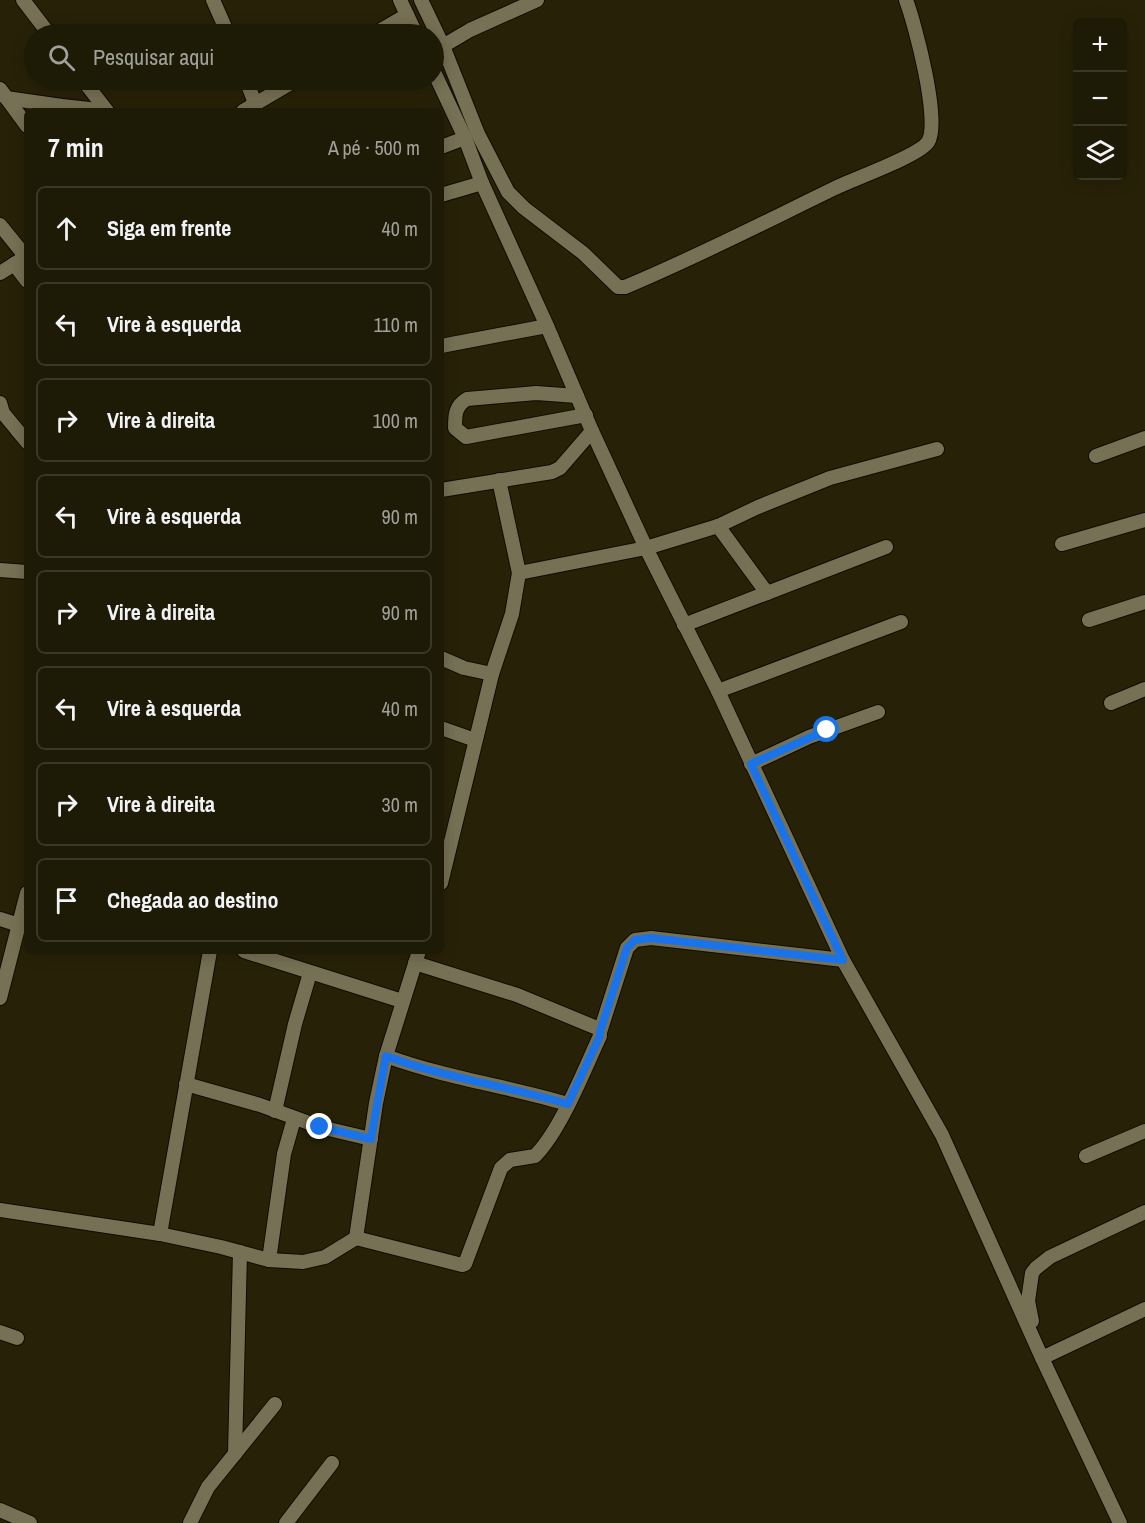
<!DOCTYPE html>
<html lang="pt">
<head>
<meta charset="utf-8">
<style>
	body { margin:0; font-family:"Archivo Narrow",sans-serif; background:#2a2713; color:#f1f3f6 }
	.controls { position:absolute; right:18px; top:18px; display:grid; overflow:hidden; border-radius:9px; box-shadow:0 3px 15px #0003 }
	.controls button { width:54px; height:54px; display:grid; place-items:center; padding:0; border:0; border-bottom:2px solid #3b3827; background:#1d1a05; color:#f1f3f6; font:30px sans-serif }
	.stop { position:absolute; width:18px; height:18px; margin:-14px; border:4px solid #1a73e8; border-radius:50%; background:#fff }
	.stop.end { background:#1a73e8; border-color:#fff; box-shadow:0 2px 6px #0008 }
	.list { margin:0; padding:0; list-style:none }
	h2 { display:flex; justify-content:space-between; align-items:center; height:78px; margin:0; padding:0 24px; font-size:26px }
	h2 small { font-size:20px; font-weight:400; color:#a0a19a }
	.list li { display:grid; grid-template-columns:39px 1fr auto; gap:18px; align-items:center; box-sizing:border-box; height:84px; margin:0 12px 12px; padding:0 12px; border:2px solid #3b3827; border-radius:9px }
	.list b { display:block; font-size:22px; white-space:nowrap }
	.list em { font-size:20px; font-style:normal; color:#a0a19a }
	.icon { flex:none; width:33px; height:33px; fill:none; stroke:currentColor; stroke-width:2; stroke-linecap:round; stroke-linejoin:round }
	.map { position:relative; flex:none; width:1145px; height:1523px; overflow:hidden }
	.search { position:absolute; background:#1d1a05; box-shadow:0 3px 15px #0003; left:24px; top:24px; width:420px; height:66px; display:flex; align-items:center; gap:15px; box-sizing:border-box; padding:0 21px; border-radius:33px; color:#a0a19a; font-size:22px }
	.panel { position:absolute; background:#1d1a05; box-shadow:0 3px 15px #0003; left:24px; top:108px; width:420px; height:846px; border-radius:9px }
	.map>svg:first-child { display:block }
</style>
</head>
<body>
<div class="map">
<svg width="1145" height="1523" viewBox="0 0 1145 1523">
	<rect width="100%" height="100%" fill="#272207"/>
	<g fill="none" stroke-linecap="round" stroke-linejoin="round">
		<defs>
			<g id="minor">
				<path d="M 23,0 L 49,34"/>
				<path d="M 213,0 L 228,34"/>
				<path d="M 400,0 L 416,34"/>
				<path d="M 421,0 L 443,46 L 434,51"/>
				<path d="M 537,0 L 470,30 L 443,46 L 478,134 L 508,192 L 524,208 L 583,253 L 618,287 L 625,287 C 697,257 765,222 835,188 C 853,179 919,156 928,142 C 941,122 915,24 906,0"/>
				<path d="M 374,34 L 407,15"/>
				<path d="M 434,72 L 465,138 L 482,183 L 547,326 L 592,431 L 646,548 L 718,691 L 843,960 L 942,1135 L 1042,1358 L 1120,1523"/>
				<path d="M 83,80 L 107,111"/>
				<path d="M 246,80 L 255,103"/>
				<path d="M 0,89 L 27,126"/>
				<path d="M 6,98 L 62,106 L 107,111"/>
				<path d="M 243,111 L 296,80"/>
				<path d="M 441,147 L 465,138"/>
				<path d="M 441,195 L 482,183"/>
				<path d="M 0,225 L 26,257"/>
				<path d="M 14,264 L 27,281"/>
				<path d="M 0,273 L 27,256"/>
				<path d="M 441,346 L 547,326"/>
				<path d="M 577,396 L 536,393 L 467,399 C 455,406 455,415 455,428 L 466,437 L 586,415"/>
				<path d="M 0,403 L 3,413 L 27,442"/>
				<path d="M 1096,456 L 1145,438"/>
				<path d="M 499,480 L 519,573"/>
				<path d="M 441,490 L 552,472 L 560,468 L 592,431"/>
				<path d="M 718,526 L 767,593"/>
				<path d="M 1062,544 L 1145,520"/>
				<path d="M 0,570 L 27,572"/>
				<path d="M 1089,620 L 1145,602"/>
				<path d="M 684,625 L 886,547"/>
				<path d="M 441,658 L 464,668 L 492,674"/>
				<path d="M 718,691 L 901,622"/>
				<path d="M 1111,703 L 1145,689"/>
				<path d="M 441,728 L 475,740"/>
				<path d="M 751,764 L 809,737 L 878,712"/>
				<path d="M 441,883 L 492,674 L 512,614 L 519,573 L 646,548 L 718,526 L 758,507 L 830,478 L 937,449"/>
				<path d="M 0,919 L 19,925"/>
				<path d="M 244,951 L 402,1001"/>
				<path d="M 415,963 L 517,995 L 597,1028 L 600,1032"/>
				<path d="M 0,998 L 27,893"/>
				<path d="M 386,1056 C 446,1078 507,1086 568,1104"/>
				<path d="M 186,1084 L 260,1105 L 320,1127 L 371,1139"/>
				<path d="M 275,1111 L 295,1024 L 310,973"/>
				<path d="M 1086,1156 L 1145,1131"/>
				<path d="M 0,1210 L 160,1234 L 221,1247 L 269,1260 L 303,1262 L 325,1257 L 356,1238 L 376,1103 L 386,1056 L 419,951"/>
				<path d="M 160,1234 L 210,951"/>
				<path d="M 356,1238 L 462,1265 L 465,1264 L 501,1168 L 510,1160 L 535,1156 C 561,1130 584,1070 600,1036 L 600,1032 L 627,948 L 635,940 L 651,938 L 843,960"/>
				<path d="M 269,1260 L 284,1154 L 294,1119"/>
				<path d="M 1032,1321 L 1028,1301 L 1032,1273 L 1036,1268 L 1050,1257 L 1145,1212"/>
				<path d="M 0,1332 L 17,1338"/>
				<path d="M 1042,1358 L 1145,1309"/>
				<path d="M 235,1454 L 240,1252"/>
				<path d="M 0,1510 L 30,1523"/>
				<path d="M 190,1523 L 208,1487 L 275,1404"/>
				<path d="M 286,1523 L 332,1463"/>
			</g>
		</defs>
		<use href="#minor" stroke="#100b00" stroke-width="16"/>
		<use href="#minor" stroke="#767154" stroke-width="14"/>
	</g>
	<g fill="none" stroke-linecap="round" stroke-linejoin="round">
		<path stroke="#1a73e8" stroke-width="8" d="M 320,1127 L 371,1139 L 386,1056 C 445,1078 507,1086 568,1104 L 600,1036 L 600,1032 L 627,948 L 635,940 L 651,938 L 843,960 L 751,764 L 827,730"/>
	</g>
</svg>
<div class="controls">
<button>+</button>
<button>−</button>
<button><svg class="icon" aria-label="layers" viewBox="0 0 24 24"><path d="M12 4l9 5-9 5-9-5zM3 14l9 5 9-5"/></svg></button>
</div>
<div class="stop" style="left:827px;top:730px"></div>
<div class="stop end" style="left:320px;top:1127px"></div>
<div class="search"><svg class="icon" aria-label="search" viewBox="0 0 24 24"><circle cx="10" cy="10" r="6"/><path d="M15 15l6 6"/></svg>Pesquisar aqui</div>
<section class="panel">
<h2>7 min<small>A pé · 500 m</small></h2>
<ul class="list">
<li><svg class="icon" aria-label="ahead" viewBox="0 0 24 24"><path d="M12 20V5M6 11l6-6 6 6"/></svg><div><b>Siga em frente</b></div><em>40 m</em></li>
<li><svg class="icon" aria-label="left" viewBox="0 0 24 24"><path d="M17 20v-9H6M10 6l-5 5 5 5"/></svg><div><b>Vire à esquerda</b></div><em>110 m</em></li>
<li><svg class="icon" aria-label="right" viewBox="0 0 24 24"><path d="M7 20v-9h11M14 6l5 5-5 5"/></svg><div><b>Vire à direita</b></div><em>100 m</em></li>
<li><svg class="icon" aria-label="left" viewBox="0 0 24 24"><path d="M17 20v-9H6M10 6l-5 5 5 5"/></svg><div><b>Vire à esquerda</b></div><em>90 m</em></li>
<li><svg class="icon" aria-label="right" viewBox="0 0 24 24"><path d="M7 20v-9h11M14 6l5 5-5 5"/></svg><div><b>Vire à direita</b></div><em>90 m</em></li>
<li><svg class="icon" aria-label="left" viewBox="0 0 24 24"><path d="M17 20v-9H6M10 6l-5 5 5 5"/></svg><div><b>Vire à esquerda</b></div><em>40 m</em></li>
<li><svg class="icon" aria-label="right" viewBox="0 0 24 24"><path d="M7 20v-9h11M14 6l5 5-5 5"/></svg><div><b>Vire à direita</b></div><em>30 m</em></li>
<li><svg class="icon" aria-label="arrive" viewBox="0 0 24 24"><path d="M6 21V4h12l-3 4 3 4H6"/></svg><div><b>Chegada ao destino</b></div></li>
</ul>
</section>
</div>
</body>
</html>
